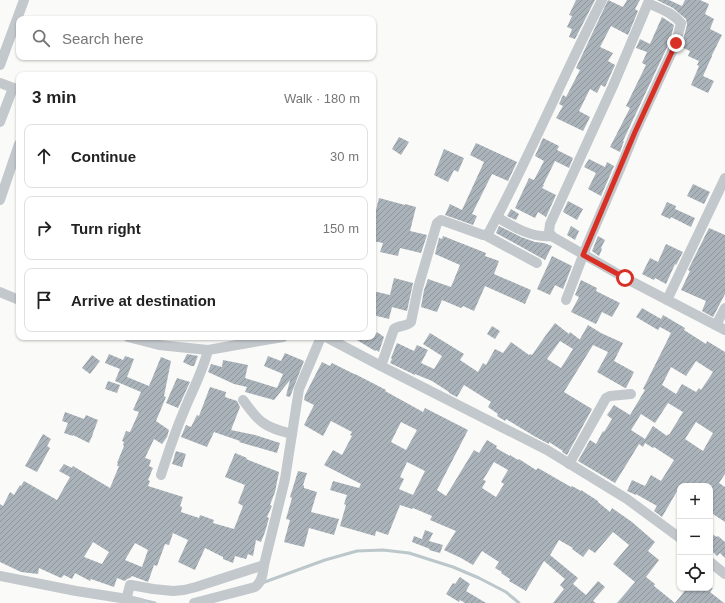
<!DOCTYPE html>
<html lang="en">
<head>
<meta charset="utf-8">
<style>
	body { margin:0; font-family:Helvetica,sans-serif; background:#f6f6f6; color:#222 }
	.controls { position:absolute; right:12px; bottom:12px; display:grid; overflow:hidden; border-radius:8px; box-shadow:0 1px 3px #0004 }
	.controls button { width:36px; height:36px; display:grid; place-items:center; padding:0; border:0; border-bottom:1px solid #e0e0e0; background:#fff; color:#222; font:20px sans-serif }
	.stop { position:absolute; width:12px; height:12px; margin:-9px; border:3px solid #d93025; border-radius:50%; background:#fff }
	.stop.end { background:#d93025; border-color:#fff; box-shadow:0 1px 4px #0008 }
	.list { margin:0; padding:0; list-style:none }
	h2 { display:flex; justify-content:space-between; align-items:center; height:52px; margin:0; padding:0 16px; font-size:17px }
	h2 small { font-size:13px; font-weight:400; color:#767676 }
	.list li { display:grid; grid-template-columns:26px 1fr auto; gap:12px; align-items:center; box-sizing:border-box; height:64px; margin:0 8px 8px; padding:0 8px; border:1px solid #e0e0e0; border-radius:8px }
	.list b { display:block; font-size:15px; white-space:nowrap }
	.list em { font-size:13px; font-style:normal; color:#767676 }
	.icon { flex:none; width:22px; height:22px; fill:none; stroke:currentColor; stroke-width:2; stroke-linecap:round; stroke-linejoin:round }
	.map { position:relative; flex:none; width:725px; height:603px; overflow:hidden }
	.search { position:absolute; background:#fff; box-shadow:0 1px 3px #0004; left:16px; top:16px; width:360px; height:44px; display:flex; align-items:center; gap:10px; box-sizing:border-box; padding:0 14px; border-radius:8px; color:#767676; font-size:15px }
	.panel { position:absolute; background:#fff; box-shadow:0 1px 3px #0004; left:16px; top:72px; width:360px; height:268px; border-radius:8px }
	.map>svg:first-child { display:block }
</style>
</head>
<body>
<div class="map">
<svg width="725" height="603" viewBox="0 0 725 603">
	<defs>
		<pattern id="building-hatch" width="6" height="6" patternUnits="userSpaceOnUse"><rect width="6" height="6" fill="#aab3b9"/><path d="M-1 1l2-2M0 6l6-6M5 7l2-2" fill="none" stroke="#8e969c"/></pattern>
	</defs>
	<rect width="100%" height="100%" fill="#fafaf8"/>
	<g fill="none" stroke-linecap="round" stroke-linejoin="round">
		<g stroke="#bbc7cb" stroke-width="3">
			<path d="M 262,583 L 325,560 L 357,551 L 383,550 L 409,553 L 453,567 L 479,578 L 506,592 L 519,603"/>
			<path d="M 142,600 L 155,603"/>
		</g>
	</g>
	<g fill="url(#building-hatch)" fill-rule="evenodd">
		<path d="M 576,0 L 595,0 L 575,39 L 569,37 L 572,29 L 567,27 L 572,16 L 569,15 Z"/>
		<path d="M 608,0 L 623,7 L 627,0 L 640,0 L 635,9 L 638,11 L 628,35 L 611,26 L 600,47 L 613,53 L 608,61 L 615,65 L 605,87 L 601,85 L 597,93 L 590,89 L 579,111 L 590,117 L 583,131 L 556,118 L 563,106 L 559,104 L 563,95 L 566,97 L 580,70 L 576,68 Z"/>
		<path d="M 657,0 L 669,0 L 682,6 L 685,0 L 700,0 L 709,4 L 705,14 L 714,19 L 710,29 L 722,35 L 712,55 L 712,56 L 703,76 L 714,81 L 708,93 L 691,85 L 699,66 L 697,65 L 699,61 L 688,56 L 690,51 L 681,47 L 687,25 L 686,19 L 673,8 Z"/>
		<path d="M 662,17 L 674,25 L 670,41 L 623,141 L 624,141 L 620,152 L 610,147 L 630,108 L 626,106 L 646,65 L 642,63 L 647,52 L 636,48 L 640,39 L 650,44 Z"/>
		<path d="M 399,137 L 409,142 L 401,155 L 392,149 Z"/>
		<path d="M 543,138 L 559,146 L 557,150 L 573,158 L 569,168 L 555,161 L 543,185 L 544,185 L 542,188 L 556,195 L 546,217 L 538,212 L 535,218 L 515,208 L 529,178 L 534,180 L 544,161 L 535,156 Z"/>
		<path d="M 476,143 L 517,162 L 508,181 L 492,174 L 472,214 L 477,216 L 473,225 L 445,215 L 450,204 L 462,210 L 484,162 L 470,155 Z"/>
		<path d="M 444,149 L 464,158 L 458,172 L 454,170 L 448,182 L 434,175 Z"/>
		<path d="M 589,159 L 605,167 L 607,162 L 614,166 L 601,196 L 588,189 L 596,173 L 584,167 Z"/>
		<path d="M 693,184 L 710,192 L 704,204 L 687,196 Z"/>
		<path d="M 379,198 L 405,205 L 405,204 L 416,207 L 410,231 L 427,235 L 421,253 L 400,248 L 398,256 L 380,252 L 383,243 L 373,241 L 373,216 L 375,210 L 376,210 Z"/>
		<path d="M 568,201 L 583,209 L 577,220 L 563,212 Z"/>
		<path d="M 667,202 L 676,206 L 675,209 L 695,218 L 691,227 L 671,217 L 670,219 L 661,215 Z"/>
		<path d="M 511,209 L 519,214 L 516,220 L 507,216 Z"/>
		<path d="M 499,226 L 521,237 L 535,242 L 544,243 L 552,246 L 545,260 L 496,233 Z"/>
		<path d="M 571,226 L 579,231 L 575,240 L 567,235 Z"/>
		<path d="M 709,228 L 725,235 L 725,294 L 713,317 L 702,311 L 706,301 L 681,290 L 690,271 L 688,270 Z"/>
		<path d="M 443,236 L 486,253 L 485,256 L 499,261 L 494,274 L 531,290 L 525,304 L 485,286 L 474,311 L 463,306 L 461,308 L 442,300 L 437,312 L 421,307 L 424,290 L 428,279 L 451,287 L 460,265 L 435,254 L 439,238 L 442,239 Z"/>
		<path d="M 598,236 L 605,240 L 601,248 L 602,249 L 599,256 L 592,251 Z"/>
		<path d="M 666,244 L 683,252 L 676,265 L 675,264 L 666,284 L 655,278 L 654,280 L 642,274 L 650,258 L 658,262 Z"/>
		<path d="M 552,256 L 572,266 L 563,289 L 555,285 L 550,295 L 537,289 Z"/>
		<path d="M 394,278 L 413,283 L 407,311 L 392,307 L 389,319 L 373,315 L 373,291 L 390,295 Z"/>
		<path d="M 581,280 L 597,288 L 596,291 L 620,303 L 612,317 L 602,312 L 596,324 L 571,312 L 579,297 L 575,295 Z"/>
		<path d="M 642,308 L 661,319 L 663,315 L 685,328 L 684,330 L 706,344 L 707,341 L 725,352 L 725,474 L 719,483 L 725,487 L 725,522 L 710,512 L 710,486 L 680,486 L 662,517 L 654,511 L 657,506 L 636,494 L 636,495 L 627,491 L 632,480 L 645,486 L 651,475 L 661,481 L 674,460 L 654,447 L 653,448 L 645,443 L 643,447 L 639,444 L 615,483 L 578,461 L 590,440 L 596,444 L 603,431 L 604,432 L 612,419 L 607,415 L 614,405 L 630,415 L 645,390 L 643,389 L 671,333 L 660,327 L 658,330 L 636,317 ZM 696,361 L 713,372 L 701,390 L 699,388 L 696,392 L 682,384 L 676,394 L 662,385 L 671,367 L 686,376 ZM 668,403 L 683,412 L 669,435 L 668,434 L 667,436 L 653,426 L 645,439 L 631,430 L 641,414 L 655,423 ZM 696,422 L 713,433 L 703,451 L 685,439 Z"/>
		<path d="M 555,323 L 569,334 L 570,332 L 579,339 L 580,339 L 588,325 L 601,333 L 623,343 L 614,361 L 634,372 L 626,388 L 625,388 L 597,372 L 608,352 L 593,345 L 564,392 L 592,409 L 567,455 L 562,452 L 563,451 L 549,442 L 549,444 L 534,436 L 506,419 L 505,421 L 497,416 L 498,414 L 488,407 L 491,402 L 464,385 L 457,397 L 449,393 L 449,392 L 432,381 L 415,374 L 415,375 L 390,363 L 392,359 L 391,358 L 397,343 L 414,351 L 417,345 L 428,350 L 421,363 L 434,369 L 442,356 L 423,344 L 430,333 L 464,354 L 460,360 L 478,372 L 483,363 L 486,365 L 495,349 L 503,353 L 511,342 L 529,355 L 530,354 L 532,355 L 546,335 ZM 560,341 L 573,349 L 561,368 L 547,359 Z"/>
		<path d="M 492,326 L 500,331 L 495,339 L 487,334 Z"/>
		<path d="M 377,332 L 384,337 L 379,352 L 376,350 L 375,351 L 352,337 L 374,337 Z"/>
		<path d="M 285,353 L 304,361 L 290,397 L 286,396 L 290,380 L 274,400 L 245,392 L 247,387 L 234,384 L 208,372 L 211,364 L 222,367 L 223,360 L 248,365 L 245,378 L 277,388 L 283,374 L 264,366 L 268,356 L 281,361 Z"/>
		<path d="M 109,354 L 123,360 L 125,356 L 134,359 L 127,377 L 149,386 L 161,357 L 171,361 L 164,396 L 166,397 L 156,421 L 169,430 L 167,437 L 162,444 L 154,439 L 145,458 L 151,460 L 149,466 L 153,468 L 148,480 L 150,481 L 148,486 L 183,497 L 180,506 L 182,507 L 181,512 L 199,518 L 200,515 L 214,520 L 213,523 L 234,529 L 243,506 L 238,503 L 245,485 L 225,477 L 235,453 L 247,458 L 246,459 L 279,472 L 275,492 L 270,505 L 272,506 L 267,517 L 269,518 L 265,532 L 261,542 L 256,540 L 253,556 L 248,554 L 246,559 L 235,556 L 233,563 L 223,559 L 223,557 L 205,548 L 195,570 L 178,562 L 188,540 L 173,533 L 169,545 L 165,544 L 157,566 L 154,565 L 148,582 L 132,576 L 130,578 L 127,579 L 125,581 L 117,578 L 114,587 L 91,579 L 90,581 L 75,573 L 72,579 L 64,575 L 61,578 L 39,568 L 38,574 L 21,572 L 0,562 L 0,504 L 3,506 L 10,492 L 14,495 L 20,485 L 21,486 L 24,481 L 57,500 L 70,477 L 59,471 L 64,464 L 72,468 L 73,466 L 110,488 L 119,466 L 117,466 L 118,463 L 117,463 L 124,446 L 123,445 L 124,442 L 122,441 L 126,431 L 130,432 L 139,412 L 133,410 L 141,392 L 115,381 L 120,369 L 105,363 ZM 93,542 L 109,552 L 102,564 L 84,557 ZM 135,543 L 148,550 L 142,567 L 125,560 Z"/>
		<path d="M 187,354 L 198,356 L 194,366 L 191,366 L 183,362 Z"/>
		<path d="M 92,355 L 100,361 L 90,374 L 82,368 Z"/>
		<path d="M 322,362 L 330,366 L 332,363 L 354,374 L 355,374 L 386,390 L 385,391 L 423,412 L 425,408 L 468,430 L 437,490 L 446,496 L 474,450 L 479,453 L 487,440 L 497,446 L 496,448 L 510,456 L 510,455 L 518,460 L 519,459 L 536,470 L 538,468 L 571,487 L 572,486 L 581,491 L 581,490 L 598,501 L 598,502 L 610,512 L 612,508 L 632,522 L 655,542 L 648,551 L 659,560 L 646,577 L 655,584 L 654,586 L 675,603 L 617,603 L 635,582 L 613,564 L 629,545 L 613,532 L 595,553 L 589,549 L 583,557 L 572,549 L 573,548 L 559,540 L 550,555 L 578,578 L 573,584 L 586,595 L 598,581 L 605,587 L 593,601 L 596,603 L 553,603 L 564,589 L 560,585 L 565,579 L 544,561 L 526,591 L 509,581 L 510,579 L 501,573 L 502,572 L 495,568 L 499,562 L 482,551 L 473,565 L 461,558 L 444,550 L 456,531 L 430,520 L 432,516 L 413,508 L 412,509 L 400,505 L 388,535 L 376,531 L 375,536 L 340,526 L 346,505 L 344,504 L 347,495 L 330,490 L 333,481 L 359,488 L 361,484 L 324,465 L 333,450 L 342,455 L 352,436 L 350,435 L 352,432 L 331,421 L 323,436 L 304,425 L 314,405 L 304,400 L 305,395 ZM 401,422 L 417,430 L 406,450 L 391,442 ZM 407,462 L 425,471 L 413,495 L 399,489 L 404,479 L 400,477 ZM 494,462 L 508,470 L 501,482 L 504,484 L 496,497 L 482,488 L 486,481 L 483,480 Z"/>
		<path d="M 177,378 L 190,382 L 178,408 L 166,403 Z"/>
		<path d="M 108,381 L 120,385 L 117,393 L 105,389 Z"/>
		<path d="M 210,387 L 226,392 L 225,397 L 237,401 L 240,407 L 231,430 L 255,435 L 280,443 L 277,453 L 239,442 L 240,441 L 214,432 L 207,447 L 181,437 L 186,425 L 191,427 L 197,415 L 199,416 Z"/>
		<path d="M 65,412 L 84,419 L 86,415 L 98,420 L 93,433 L 93,434 L 89,443 L 73,435 L 73,436 L 64,433 L 68,423 L 62,421 Z"/>
		<path d="M 43,434 L 51,439 L 47,446 L 50,448 L 37,472 L 25,466 Z"/>
		<path d="M 176,451 L 186,454 L 182,467 L 172,464 Z"/>
		<path d="M 298,471 L 307,473 L 303,485 L 304,486 L 304,488 L 317,492 L 311,512 L 339,519 L 334,535 L 309,528 L 304,547 L 284,542 L 290,520 L 286,519 L 292,498 L 290,497 Z"/>
		<path d="M 425,530 L 433,533 L 429,541 L 443,545 L 440,553 L 429,550 L 430,549 L 412,542 L 414,536 L 422,539 Z"/>
		<path d="M 710,533 L 717,537 L 718,536 L 725,542 L 725,558 L 720,553 L 717,556 L 710,549 Z"/>
		<path d="M 460,577 L 470,584 L 466,591 L 486,603 L 465,603 L 460,600 L 459,602 L 446,594 L 453,583 L 455,584 Z"/>
		<path d="M 687,588 L 713,588 L 710,592 L 724,603 L 675,603 Z"/>
	</g>
	<g fill="none" stroke-linecap="round" stroke-linejoin="round">
		<g stroke="#c3c8cc" stroke-width="10">
			<path d="M 0,65 L 24,0"/>
			<path d="M 0,83 L 19,90"/>
			<path d="M 0,122 L 13,88"/>
			<path d="M 0,200 L 19,144"/>
			<path d="M 497,217 C 513,227 532,238 551,236"/>
			<path d="M 485,235 L 537,263"/>
			<path d="M 0,292 L 19,300"/>
			<path d="M 566,300 L 587,245 L 620,169 L 635,132 L 676,43 L 681,23 C 672,12 660,9 648,3 L 613,86 L 550,224 L 549,232 L 553,237 L 625,278 L 725,330"/>
			<path d="M 667,300 L 725,178"/>
			<path d="M 716,325 L 725,308"/>
			<path d="M 128,337 L 159,345 L 208,350"/>
			<path d="M 326,337 L 381,366 L 547,450 L 627,499 L 680,538"/>
			<path d="M 381,366 L 394,329 C 399,325 406,327 411,322 L 418,288 L 437,223 L 441,220 L 483,235 L 487,234 L 489,232 C 530,156 563,76 602,0"/>
			<path d="M 243,400 C 249,408 255,417 262,422 C 271,429 281,431 292,434"/>
			<path d="M 569,464 L 606,398 L 610,396 L 631,394"/>
			<path d="M 161,475 C 168,453 175,432 184,411 C 192,391 203,371 208,350 L 283,337"/>
			<path d="M 710,562 L 725,574"/>
			<path d="M 0,576 L 76,591 L 121,598 L 141,603"/>
			<path d="M 126,600 L 130,585 L 131,585 L 153,589 L 173,591 L 184,590 L 196,587 L 264,565 L 285,479 L 299,389 L 321,337"/>
			<path d="M 194,603 L 255,587 C 262,582 263,573 264,565"/>
		</g>
	</g>
	<g fill="none" stroke-linecap="round" stroke-linejoin="round">
		<path stroke="#d93025" stroke-width="5" d="M 625,278 L 583,255 L 635,132 L 676,43"/>
	</g>
</svg>
<div class="controls">
<button>+</button>
<button>−</button>
<button><svg class="icon" aria-label="locate" viewBox="0 0 24 24"><circle cx="12" cy="12" r="6"/><path d="M12 2v4M12 18v4M2 12h4M18 12h4"/></svg></button>
</div>
<div class="stop" style="left:625px;top:278px"></div>
<div class="stop end" style="left:676px;top:43px"></div>
<div class="search"><svg class="icon" aria-label="search" viewBox="0 0 24 24"><circle cx="10" cy="10" r="6"/><path d="M15 15l6 6"/></svg>Search here</div>
<section class="panel">
<h2>3 min<small>Walk · 180 m</small></h2>
<ul class="list">
<li><svg class="icon" aria-label="ahead" viewBox="0 0 24 24"><path d="M12 20V5M6 11l6-6 6 6"/></svg><div><b>Continue</b></div><em>30 m</em></li>
<li><svg class="icon" aria-label="right" viewBox="0 0 24 24"><path d="M7 20v-9h11M14 6l5 5-5 5"/></svg><div><b>Turn right</b></div><em>150 m</em></li>
<li><svg class="icon" aria-label="arrive" viewBox="0 0 24 24"><path d="M6 21V4h12l-3 4 3 4H6"/></svg><div><b>Arrive at destination</b></div></li>
</ul>
</section>
</div>
</body>
</html>
